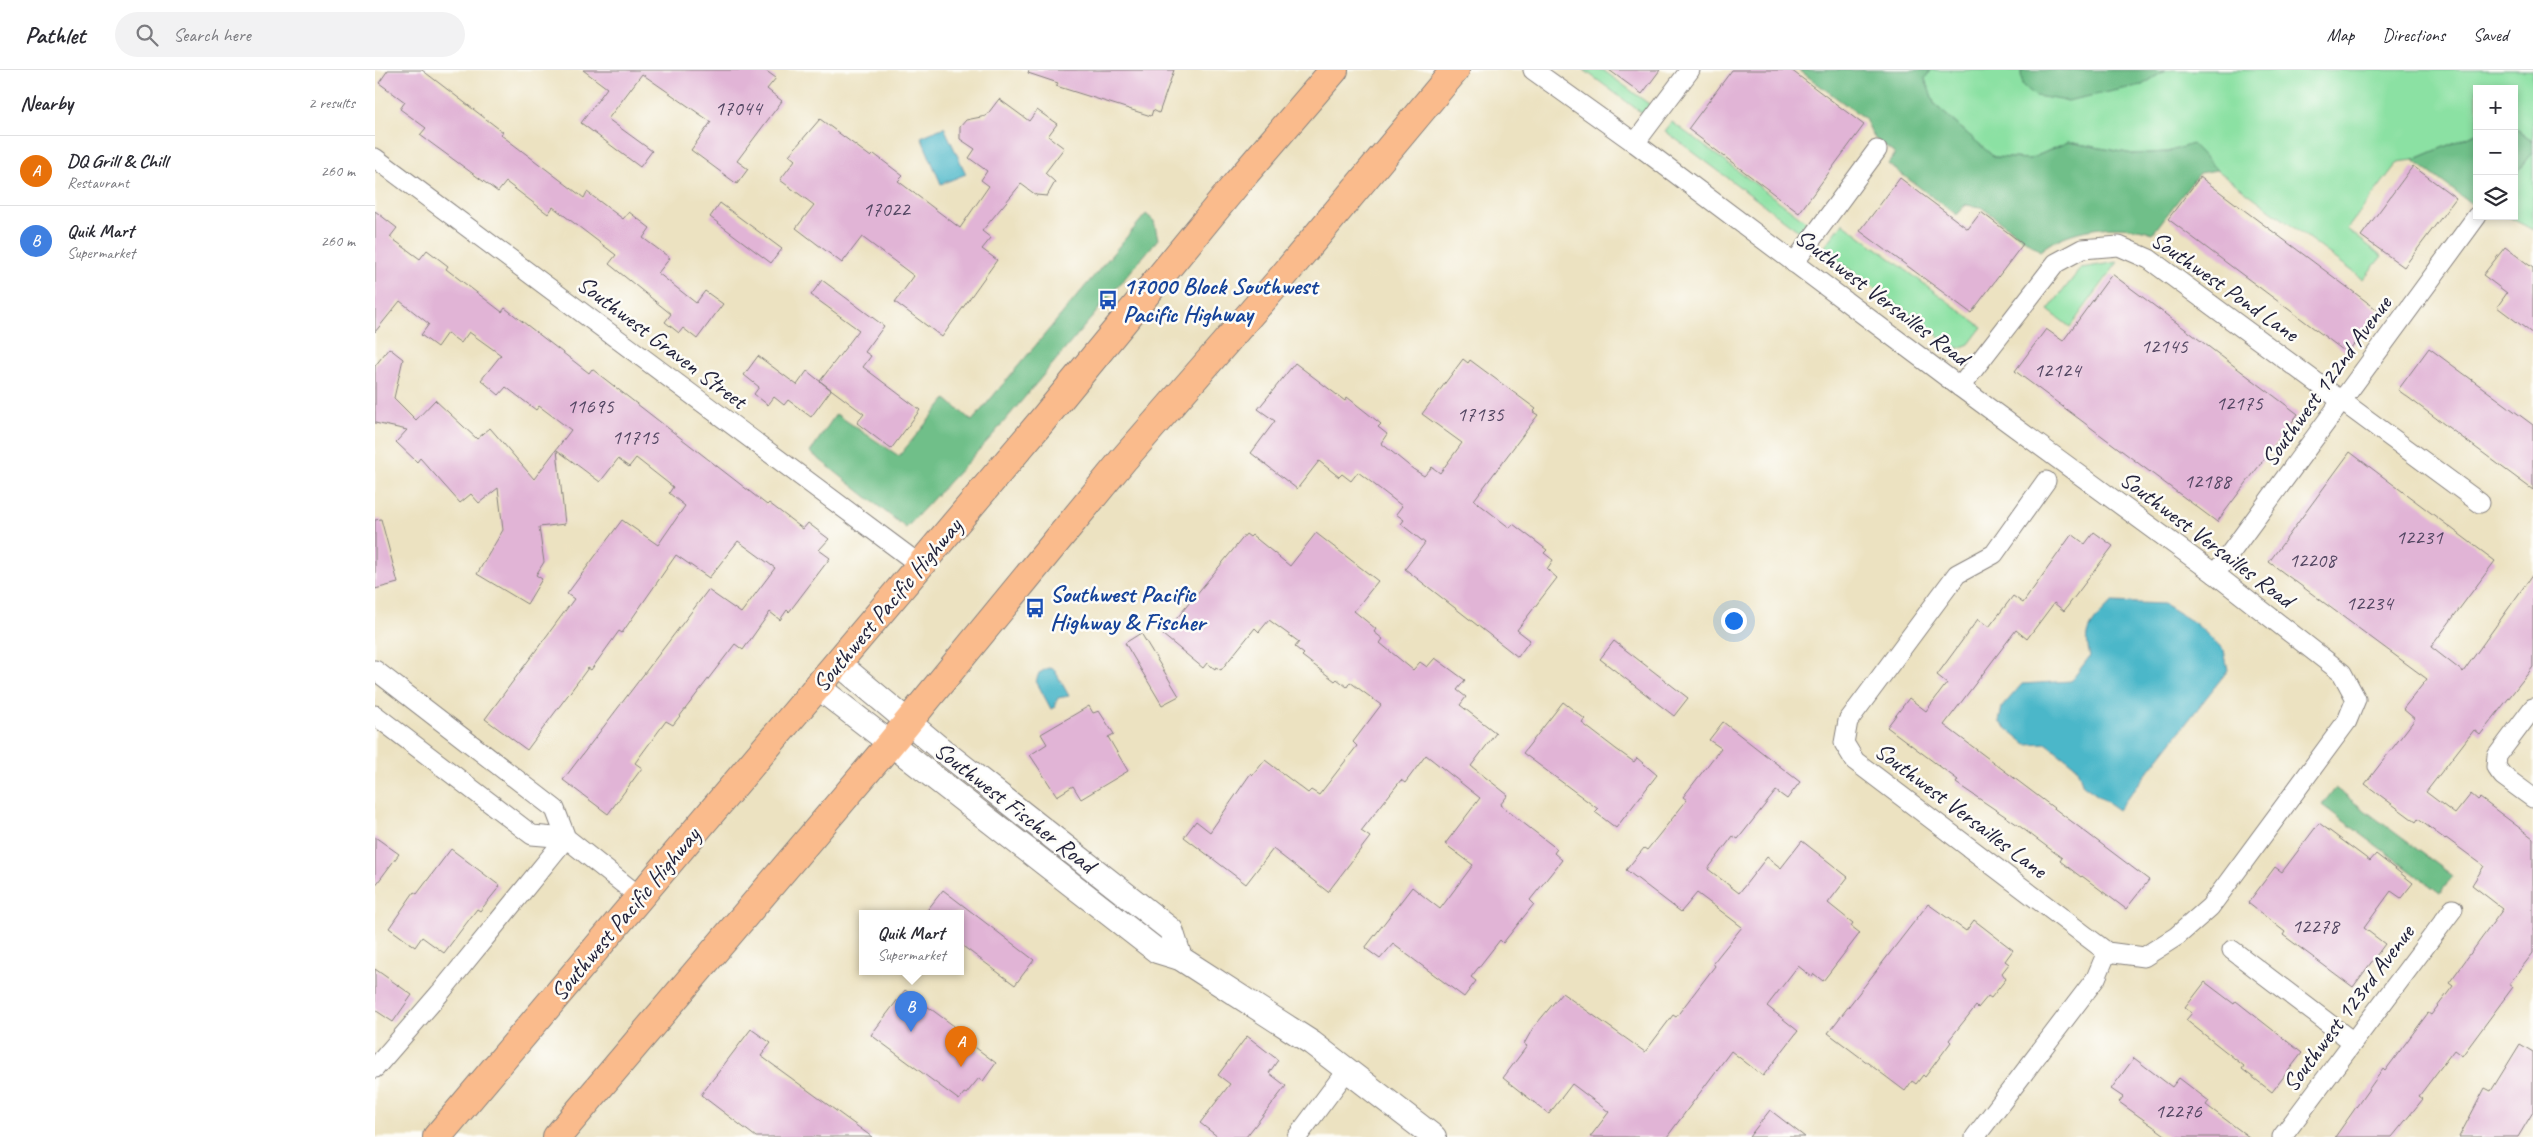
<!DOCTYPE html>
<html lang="en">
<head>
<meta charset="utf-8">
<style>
	body { margin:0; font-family:Caveat,sans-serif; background:#f2f2f3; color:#2b2b33 }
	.controls { position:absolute; right:15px; top:15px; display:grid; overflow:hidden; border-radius:0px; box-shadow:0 2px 8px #0003 }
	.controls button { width:45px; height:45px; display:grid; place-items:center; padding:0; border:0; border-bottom:1px solid #e1e1e2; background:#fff; color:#2b2b33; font:25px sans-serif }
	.you { position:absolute; left:1358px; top:550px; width:18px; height:18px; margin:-12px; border:4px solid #fff; border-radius:50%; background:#1a73e8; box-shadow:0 0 0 8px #1a73e833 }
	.badge { display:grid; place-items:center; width:32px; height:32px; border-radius:50%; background:#db2777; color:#fff; font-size:16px; font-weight:700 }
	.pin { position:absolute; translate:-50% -41px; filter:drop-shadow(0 1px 2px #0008) }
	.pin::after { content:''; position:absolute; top:26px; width:18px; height:15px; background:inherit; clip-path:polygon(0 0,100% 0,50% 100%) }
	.popup { position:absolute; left:484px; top:840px; width:105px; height:65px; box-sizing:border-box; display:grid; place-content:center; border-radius:0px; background:#fff; filter:drop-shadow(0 1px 4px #0005); font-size:16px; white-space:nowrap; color:#7c7c81 }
	.popup b { font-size:19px; color:#2b2b33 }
	.popup::after { content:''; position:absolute; left:50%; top:100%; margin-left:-10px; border:10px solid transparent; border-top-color:#fff }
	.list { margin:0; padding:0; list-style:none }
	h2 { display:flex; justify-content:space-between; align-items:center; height:65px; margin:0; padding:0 20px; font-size:21px }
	h2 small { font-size:16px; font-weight:400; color:#7c7c81 }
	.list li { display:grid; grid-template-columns:32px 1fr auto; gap:15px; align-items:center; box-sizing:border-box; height:70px; padding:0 20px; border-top:1px solid #e1e1e2 }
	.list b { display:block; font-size:19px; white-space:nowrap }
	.list p { margin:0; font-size:16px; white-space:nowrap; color:#7c7c81 }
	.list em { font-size:16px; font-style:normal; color:#7c7c81 }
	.icon { flex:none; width:28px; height:28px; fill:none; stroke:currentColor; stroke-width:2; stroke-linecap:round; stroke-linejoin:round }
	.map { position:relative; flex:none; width:2158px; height:1067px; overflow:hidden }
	header { display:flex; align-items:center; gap:30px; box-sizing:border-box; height:70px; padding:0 25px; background:#fff; border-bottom:1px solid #e1e1e2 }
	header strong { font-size:24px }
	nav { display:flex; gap:28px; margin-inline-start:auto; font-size:18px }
	.search { width:350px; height:45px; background:#f2f2f3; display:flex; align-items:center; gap:12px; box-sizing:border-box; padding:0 18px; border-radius:28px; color:#7c7c81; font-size:19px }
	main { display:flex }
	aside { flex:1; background:#fff }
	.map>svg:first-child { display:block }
</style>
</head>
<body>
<header>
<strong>Pathlet</strong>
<div class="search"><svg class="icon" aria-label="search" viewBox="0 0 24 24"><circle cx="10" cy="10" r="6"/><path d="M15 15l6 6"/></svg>Search here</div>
<nav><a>Map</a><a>Directions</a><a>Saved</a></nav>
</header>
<main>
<aside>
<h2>Nearby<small>2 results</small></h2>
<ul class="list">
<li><span class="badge" style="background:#e8710a">A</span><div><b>DQ Grill &amp; Chill</b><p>Restaurant</p></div><em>260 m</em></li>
<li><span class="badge" style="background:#3f7fe0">B</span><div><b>Quik Mart</b><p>Supermarket</p></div><em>260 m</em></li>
</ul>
</aside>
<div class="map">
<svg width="2158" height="1067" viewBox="0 0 2158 1067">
	<rect width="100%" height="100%" fill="#fdfcf7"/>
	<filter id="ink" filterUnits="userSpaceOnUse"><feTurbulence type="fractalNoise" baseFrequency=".02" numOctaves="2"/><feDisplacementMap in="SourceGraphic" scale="10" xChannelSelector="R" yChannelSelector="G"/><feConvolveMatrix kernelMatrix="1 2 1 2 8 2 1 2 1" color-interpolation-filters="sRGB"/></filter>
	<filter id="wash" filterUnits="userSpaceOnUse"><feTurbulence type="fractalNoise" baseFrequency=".0096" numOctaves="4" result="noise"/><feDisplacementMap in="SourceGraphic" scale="20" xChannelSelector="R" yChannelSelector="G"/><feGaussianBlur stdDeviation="1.12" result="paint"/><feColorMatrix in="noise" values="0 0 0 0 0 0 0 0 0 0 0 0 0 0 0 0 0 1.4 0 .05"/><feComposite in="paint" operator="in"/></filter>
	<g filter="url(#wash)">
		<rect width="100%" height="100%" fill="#ece2c1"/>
		<g fill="#8be1a3" stroke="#56826f">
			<path d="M 1209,0 L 1228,0 L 1278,37 L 1271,46 Z"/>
			<path d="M 1555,0 L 1646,0 L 1647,14 L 1767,15 L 1791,0 L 2158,0 L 2158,71 L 2139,57 L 2139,19 L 2102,19 L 2102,63 L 2038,90 L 2023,92 L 1972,159 L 2007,186 L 1988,209 L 1842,100 L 1817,75 L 1792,82 L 1758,84 L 1693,72 L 1655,89 L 1619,87 L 1560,35 L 1549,9 Z"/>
			<path d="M 1297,52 L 1436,155 L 1429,165 L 1290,61 Z"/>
			<path d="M 2158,82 L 2158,160 L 2132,146 L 2139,146 L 2139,107 Z"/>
			<path d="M 1468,153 L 1607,257 L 1594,274 L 1584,278 L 1576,275 L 1448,179 Z"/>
			<path d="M 1743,192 L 1695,257 L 1673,240 L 1706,198 Z"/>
		</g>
		<g fill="#70bf89" stroke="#497062">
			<path d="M 1424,0 L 1555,0 L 1550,9 L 1560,35 L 1619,87 L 1655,89 L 1693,72 L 1758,84 L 1792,82 L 1817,74 L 1842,100 L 1824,103 L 1778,163 C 1745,151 1691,158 1665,181 L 1606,137 L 1591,135 L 1582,145 L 1513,94 L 1520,84 L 1500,69 L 1490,49 Z"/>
			<path d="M 1646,0 L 1791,0 L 1767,15 L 1692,31 L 1660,26 L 1647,14 Z"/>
			<path d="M 2139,57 L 2158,71 L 2158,82 L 2139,107 Z"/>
			<path d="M 2102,63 L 2102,129 L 2098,135 L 2038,90 Z"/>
			<path d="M 771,144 L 779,151 L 783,169 L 617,366 L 531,458 L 435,382 L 461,344 L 524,386 L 571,329 L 597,351 Z"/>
			<path d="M 1960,718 L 2078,806 L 2065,823 L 1947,735 Z"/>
		</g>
		<g fill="#4cb7c9" stroke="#376c82">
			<path d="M 569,57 L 591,104 L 566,114 L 546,67 Z"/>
			<path d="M 1737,532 L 1789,534 L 1820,553 L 1849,580 L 1853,600 L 1743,740 L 1708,715 L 1701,696 L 1671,673 L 1651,674 L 1624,652 L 1627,637 L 1647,614 L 1696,611 L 1715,586 C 1707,558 1719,552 1737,532 Z"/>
			<path d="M 673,598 L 679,599 L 694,626 L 683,628 L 680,634 L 681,637 L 676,639 L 661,611 L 664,603 Z"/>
		</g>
		<g id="blocks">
			<g fill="#e1b4d6">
				<path d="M 13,0 L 47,0 L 128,62 L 126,65 L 209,128 L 212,122 L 248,149 L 254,142 L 275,158 L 268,168 L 295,188 L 283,203 L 321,233 L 330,221 L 348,234 L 322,269 L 308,258 L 304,263 L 290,252 L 296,244 L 234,194 L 241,185 L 178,137 L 173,144 L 131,112 L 123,122 L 45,65 L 51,58 L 25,39 L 30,32 L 4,13 Z"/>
				<path d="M 208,0 L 390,0 L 401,8 L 392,19 L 407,31 L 362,91 L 373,99 L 362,114 L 316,80 L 336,52 L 267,4 L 233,49 L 277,81 L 265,97 L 206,53 L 232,18 Z"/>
				<path d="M 654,0 L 799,0 L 784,43 L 778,40 L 776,46 L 681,16 L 683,13 L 653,3 Z"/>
				<path d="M 1234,0 L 1285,0 L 1267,24 Z"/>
				<path d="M 1357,0 L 1416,0 L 1489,55 L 1424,143 L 1313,59 Z"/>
				<path d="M 624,29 L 654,51 L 662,40 L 682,54 L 673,66 L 689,78 L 670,103 L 680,112 L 672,126 L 661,125 L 646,114 L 607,161 L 616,168 L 607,179 L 622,190 L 567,267 L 520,232 L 539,206 L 487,167 L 467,193 L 421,158 L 439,135 L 405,110 L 420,90 L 414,85 L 445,49 L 496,87 L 499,84 L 528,106 L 523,111 L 585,158 L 614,116 L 606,110 L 612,101 L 594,88 L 600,79 L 585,69 L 585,57 L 591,50 L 611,46 Z"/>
				<path d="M 2038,96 L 2081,128 L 2029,197 L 1986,166 Z"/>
				<path d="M 1825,107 L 2004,241 L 1972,283 L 1793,149 Z"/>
				<path d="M 1525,108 L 1593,159 L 1606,142 L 1648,174 L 1596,243 L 1485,161 Z"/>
				<path d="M 345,133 L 407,179 L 396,193 L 335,147 Z"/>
				<path d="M 0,141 L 22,158 L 15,167 L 45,189 L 52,180 L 73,196 L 71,199 L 127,242 L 130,238 L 214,303 L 217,299 L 392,435 L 394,433 L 428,459 L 433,453 L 454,469 L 444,480 L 455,488 L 414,542 L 412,540 L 405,550 L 395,542 L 368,580 L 360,574 L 298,655 L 291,651 L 260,693 L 267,698 L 233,744 L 188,710 L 333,520 L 366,543 L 400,498 L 363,471 L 334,508 L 301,485 L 247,563 L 244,561 L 216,600 L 213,598 L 152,680 L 110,649 L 199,529 L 192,524 L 247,450 L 283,475 L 310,436 L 294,423 L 298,417 L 261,388 L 254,397 L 243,389 L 225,412 L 182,380 L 190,454 L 164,457 L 169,492 L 161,505 L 167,509 L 152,534 L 102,504 L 128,460 L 123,418 L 104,433 L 96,424 L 85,433 L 45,388 L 42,392 L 21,372 L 32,360 L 0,353 L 0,296 L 14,278 L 28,289 L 19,328 L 41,350 L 60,330 L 102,369 L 115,358 L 159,409 L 196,360 L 164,336 L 161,340 L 131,317 L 124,325 L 106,310 L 126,285 L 94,262 L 86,273 L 72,263 L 62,277 L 46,265 L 54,254 L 25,231 L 0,262 Z"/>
				<path d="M 2130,177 L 2158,198 L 2158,264 L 2122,237 L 2132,223 L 2108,205 Z"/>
				<path d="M 1737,204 L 1923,344 L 1842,452 L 1640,301 L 1671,259 L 1688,271 Z"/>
				<path d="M 447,210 L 509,256 L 490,282 L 496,286 L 488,297 L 545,340 L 516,379 L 482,353 L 489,344 L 445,311 L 484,260 L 436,225 Z"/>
				<path d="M 2054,278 L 2158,355 L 2158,420 L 2023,320 Z"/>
				<path d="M 383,286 L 422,315 L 432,301 L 456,320 L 436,347 L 413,330 L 409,335 L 399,327 L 393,335 L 379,324 L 384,317 L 369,305 Z"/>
				<path d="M 1088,289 L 1093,293 L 1095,290 L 1161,339 L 1158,342 L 1163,345 L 1099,430 L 1135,458 L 1138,454 L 1172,480 L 1169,483 L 1178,490 L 1172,499 L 1182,508 L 1142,560 L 1155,570 L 1143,587 L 1030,499 L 1050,473 L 1026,454 L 1029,450 L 1021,444 L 1027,436 L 983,402 L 976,411 L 967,404 L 964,407 L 944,391 L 922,419 L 876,383 L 900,351 L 883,339 L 920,293 L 970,331 L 972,327 L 1006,354 L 1003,357 L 1012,364 L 1006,373 L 1038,399 L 1049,406 L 1057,397 L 1065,403 L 1087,373 L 1047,344 Z"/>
				<path d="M 1975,382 L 2120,491 L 2056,577 L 2088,602 L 2158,504 L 2158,597 L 2105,665 L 2099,660 L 2051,722 L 2080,744 L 2096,724 L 2103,730 L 2105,728 L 2158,768 L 2158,883 L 2134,914 L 2138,917 L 2087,986 L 2079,980 L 2044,1026 L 2048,1029 L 2017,1067 L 1960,1067 L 2008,999 L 2010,1001 L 2053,943 L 2056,945 L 2078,916 L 2074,913 L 2128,839 L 2097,815 L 2109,796 L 2071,768 L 2070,769 L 2043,749 L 2041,752 L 1990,714 L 2040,649 L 2028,639 L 2052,609 L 1894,492 Z"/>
				<path d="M 6,449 L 23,513 L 0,519 L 0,450 Z"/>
				<path d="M 1719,462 L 1738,476 L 1689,541 L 1679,533 L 1652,569 L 1641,560 L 1569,655 L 1774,810 L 1751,839 L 1707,806 L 1706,807 L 1685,791 L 1687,788 L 1643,755 L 1581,713 L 1583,710 L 1512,657 L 1534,628 L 1551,641 L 1572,613 L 1562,605 L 1603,549 L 1614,557 L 1638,526 L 1648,533 L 1697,464 L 1710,474 Z"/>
				<path d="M 941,463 L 1003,511 L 979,541 L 1001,559 L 999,562 L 1008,569 L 1005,573 L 1038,600 L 1045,592 L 1052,597 L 1060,588 L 1090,610 L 1082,620 L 1091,627 L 1085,635 L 1121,663 L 1096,696 L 1133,725 L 1125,735 L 1182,779 L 1179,783 L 1187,790 L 1155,830 L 1159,834 L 1128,873 L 1125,870 L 1096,907 L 1101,911 L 1089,927 L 1018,874 L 1005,889 L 990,878 L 1037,817 L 1065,839 L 1098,795 L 1070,774 L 1105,728 L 1051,685 L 1030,713 L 1026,710 L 986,761 L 995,767 L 953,822 L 898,779 L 871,814 L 809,767 L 821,751 L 835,762 L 876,703 L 878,705 L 890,690 L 933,723 L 936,720 L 944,725 L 982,676 L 978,672 L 1006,635 L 975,612 L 972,617 L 962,609 L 960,611 L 927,586 L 929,584 L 920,577 L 924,572 L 894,550 L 884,562 L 880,558 L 846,600 L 841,597 L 840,599 L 832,593 L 828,598 L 788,565 L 871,464 L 875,467 L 877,465 L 915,496 Z"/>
				<path d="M 766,563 L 804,626 L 787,635 L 750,573 Z"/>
				<path d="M 1239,571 L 1313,628 L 1299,646 L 1225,589 Z"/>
				<path d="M 1188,632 L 1210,649 L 1207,653 L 1241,679 L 1259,692 L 1262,688 L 1282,705 L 1241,758 L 1220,742 L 1223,739 L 1148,683 Z"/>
				<path d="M 714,636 L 718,643 L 724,641 L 739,664 L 733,667 L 753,701 L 706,729 L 698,716 L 682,726 L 655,685 L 672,674 L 666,664 Z"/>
				<path d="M 1348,652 L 1425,712 L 1412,729 L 1401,721 L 1363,769 L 1358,766 L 1333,799 L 1364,823 L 1392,787 L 1406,798 L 1427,771 L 1473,807 L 1453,833 L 1478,853 L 1476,856 L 1485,863 L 1448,911 L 1439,904 L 1437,907 L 1423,896 L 1392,936 L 1423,961 L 1388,1006 L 1356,981 L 1292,1067 L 1215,1067 L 1234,1042 L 1197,1014 L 1174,1044 L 1128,1008 L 1152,976 L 1149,974 L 1158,958 L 1187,923 L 1270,982 L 1298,945 L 1301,947 L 1340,896 L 1338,893 L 1367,857 L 1322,823 L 1306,842 L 1251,800 L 1269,778 L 1272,780 L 1312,730 L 1308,727 L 1346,678 L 1334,670 Z"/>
				<path d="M 1944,753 L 1995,791 L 2001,784 L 2038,813 L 2026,828 L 2016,821 L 1989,858 L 2010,874 L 1978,917 L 1908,865 L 1910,862 L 1873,833 L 1900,797 L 1907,802 Z"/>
				<path d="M 0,767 L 24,784 L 0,816 Z"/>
				<path d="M 76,779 L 125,816 L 105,841 L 102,839 L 69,883 L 47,867 L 40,877 L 14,858 L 39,822 L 42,824 Z"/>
				<path d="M 568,820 L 659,890 L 640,915 L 585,874 L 585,843 L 550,843 Z"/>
				<path d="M 1553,834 L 1591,861 L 1599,850 L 1638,880 L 1630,891 L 1634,894 L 1627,903 L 1631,909 L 1616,928 L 1613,926 L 1603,938 L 1601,936 L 1574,970 L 1576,972 L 1550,1007 L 1548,1005 L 1541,1014 L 1537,1011 L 1530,1021 L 1453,963 Z"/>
				<path d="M 0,899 L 37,925 L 18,952 L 0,940 Z"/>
				<path d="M 1830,912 L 1859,934 L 1861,931 L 1927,983 L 1897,1022 L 1867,999 L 1869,996 L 1811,950 L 1817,943 L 1810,938 Z"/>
				<path d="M 530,920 L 579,956 L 576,959 L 621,993 L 608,1011 L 604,1008 L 591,1024 L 589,1023 L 584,1030 L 496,965 Z"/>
				<path d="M 376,959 L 396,973 L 386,986 L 497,1067 L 381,1067 L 326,1025 Z"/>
				<path d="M 872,966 L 903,990 L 894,1003 L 911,1016 L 871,1067 L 843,1067 L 825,1053 L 855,1014 L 843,1005 Z"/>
				<path d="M 2145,974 L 2158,982 L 2158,1042 L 2143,1067 L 2084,1067 L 2110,1018 L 2116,1021 Z"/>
				<path d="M 1759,988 L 1797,1017 L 1804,1008 L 1834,1031 L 1831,1035 L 1874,1067 L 1793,1067 L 1744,1032 L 1748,1027 L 1736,1019 Z"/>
				<path d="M 1395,1040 L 1430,1067 L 1374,1067 Z"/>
			</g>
		</g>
	</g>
	<g filter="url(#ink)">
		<use href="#blocks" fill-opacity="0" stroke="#87827e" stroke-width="1"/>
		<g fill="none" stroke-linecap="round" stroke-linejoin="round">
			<defs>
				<g id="minor">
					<path d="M 1158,0 L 1260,73 L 1585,317 L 1840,504 L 1967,603 L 1981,629 L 1972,651 L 1835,837 L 1802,866 L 1769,887 L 1732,882 L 1480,691 L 1469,673 L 1473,651 L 1582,504 L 1619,484 L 1671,411"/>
					<path d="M 1260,73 L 1315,0"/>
					<path d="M 0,88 L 545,495"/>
					<path d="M 1419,193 L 1502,80"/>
					<path d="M 1585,317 L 1681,193 L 1707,179 L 1744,176 L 1774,189 L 2105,433"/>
					<path d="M 1840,504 L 2102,146"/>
					<path d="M 0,600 L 180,739 L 191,768 L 265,827"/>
					<path d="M 2158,638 L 2122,686 L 2121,697 L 2128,706 L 2158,728"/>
					<path d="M 0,645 L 157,765 L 191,768"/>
					<path d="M 1857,880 L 1978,972"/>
					<path d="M 0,998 L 65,923 L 191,768"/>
					<path d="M 922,1067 L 972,1000"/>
					<path d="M 1600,1067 L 1721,908 L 1732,882"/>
					<path d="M 1907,1067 L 2078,839"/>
				</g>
				<g id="tertiary">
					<path d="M 463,593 L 562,676 L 796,860 L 805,888"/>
					<path d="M 443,617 L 782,881 L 805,888 L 937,973 L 1059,1067"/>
				</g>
				<g id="trunk">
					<path d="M 62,1067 L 666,352 L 862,113 L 959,0"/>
					<path d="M 182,1067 L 515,674 L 748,390 L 905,210 L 1080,0"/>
				</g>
			</defs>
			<use href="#minor" stroke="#87827e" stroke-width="21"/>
			<use href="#tertiary" stroke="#87827e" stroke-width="26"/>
			<use href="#trunk" stroke="#87827e" stroke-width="30"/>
			<use href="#minor" stroke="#fff" stroke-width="19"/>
			<use href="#tertiary" stroke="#fff" stroke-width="24"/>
			<use href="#trunk" stroke="#fabb8c" stroke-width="28"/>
		</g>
	</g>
	<defs>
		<symbol id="bus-bare" viewBox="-9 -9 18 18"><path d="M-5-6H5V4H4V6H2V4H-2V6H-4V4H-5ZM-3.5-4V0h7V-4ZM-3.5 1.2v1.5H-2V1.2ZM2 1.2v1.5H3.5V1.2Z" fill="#1a4fb4" stroke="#fdfcf7" stroke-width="2.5" paint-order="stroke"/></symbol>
	</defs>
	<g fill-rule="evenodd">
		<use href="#bus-bare" x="719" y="216" width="28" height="28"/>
		<use href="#bus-bare" x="646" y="524" width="28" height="28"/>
	</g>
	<g text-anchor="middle" stroke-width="5" stroke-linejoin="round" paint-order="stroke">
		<g font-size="21" fill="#524662">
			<text x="363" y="45">17044</text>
			<text x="511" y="146">17022</text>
			<text x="1789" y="283">12145</text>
			<text x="1682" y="307">12124</text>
			<text x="1864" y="340">12175</text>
			<text x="215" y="343">11695</text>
			<text x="1105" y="351">17135</text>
			<text x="260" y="374">11715</text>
			<text x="1832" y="418">12188</text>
			<text x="2044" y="474">12231</text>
			<text x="1937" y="497">12208</text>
			<text x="1994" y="540">12234</text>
			<text x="1940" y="863">12278</text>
			<text x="1803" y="1048">12276</text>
		</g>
		<g font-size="24" font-weight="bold" fill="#164399" stroke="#fdfcf7" text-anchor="start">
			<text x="748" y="224">17000 Block Southwest<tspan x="748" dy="28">Pacific Highway</tspan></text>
			<text x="675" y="532">Southwest Pacific<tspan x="675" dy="28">Highway &amp; Fischer</tspan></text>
		</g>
		<g font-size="24" fill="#22223b" stroke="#fdfcf7">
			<text transform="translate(1850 216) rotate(35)" y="8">Southwest Pond Lane</text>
			<text transform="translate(1507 227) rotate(37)" y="8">Southwest Versailles Road</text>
			<text transform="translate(287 272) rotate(37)" y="8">Southwest Graven Street</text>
			<text transform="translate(1951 311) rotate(-54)" y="8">Southwest 122nd Avenue</text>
			<text transform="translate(1832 469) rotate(37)" y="8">Southwest Versailles Road</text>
			<text transform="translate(512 535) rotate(-50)" y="8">Southwest Pacific Highway</text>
			<text transform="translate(640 737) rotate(38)" y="8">Southwest Fischer Road</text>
			<text transform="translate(1586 740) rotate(37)" y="8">Southwest Versailles Lane</text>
			<text transform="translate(250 844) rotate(-50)" y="8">Southwest Pacific Highway</text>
			<text transform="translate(1973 938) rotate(-53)" y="8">Southwest 123rd Avenue</text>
		</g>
	</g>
</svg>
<div class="controls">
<button>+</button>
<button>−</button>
<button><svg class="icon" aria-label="layers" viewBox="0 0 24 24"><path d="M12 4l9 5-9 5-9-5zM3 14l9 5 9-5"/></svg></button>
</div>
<div class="you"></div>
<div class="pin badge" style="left:586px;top:997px;background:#e8710a">A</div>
<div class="pin badge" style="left:536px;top:962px;background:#3f7fe0">B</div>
<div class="popup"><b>Quik Mart</b>Supermarket</div>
</div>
</main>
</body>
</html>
